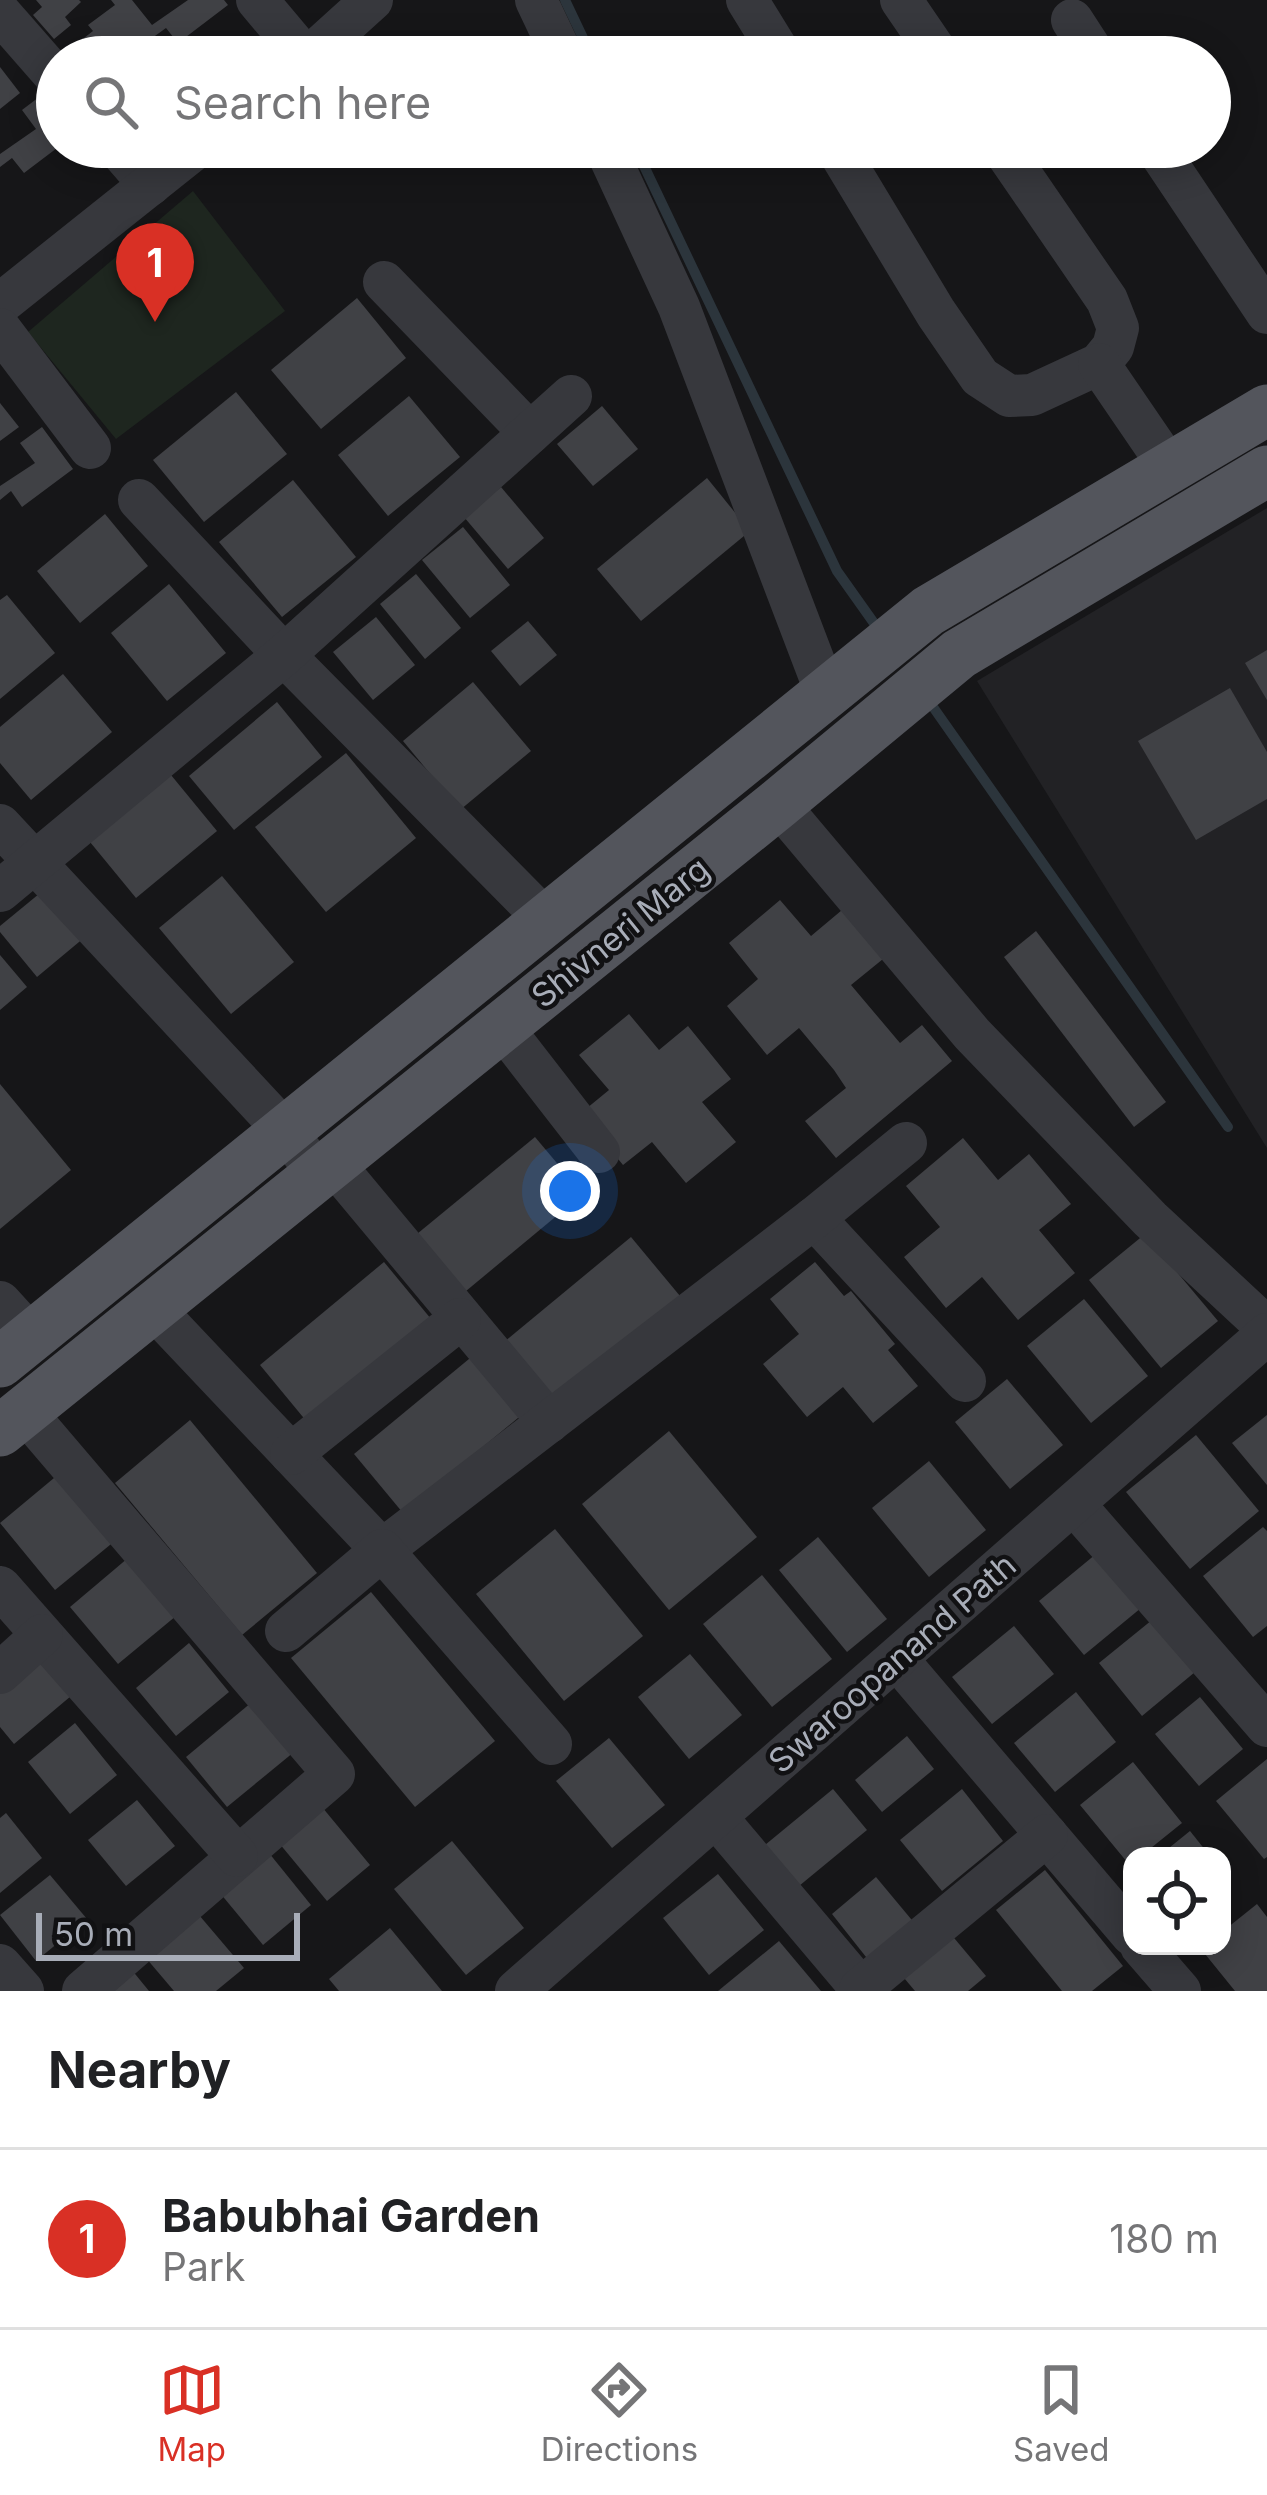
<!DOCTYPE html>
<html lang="en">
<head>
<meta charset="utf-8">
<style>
	body { margin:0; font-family:Inter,sans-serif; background:#f6f6f6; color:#202124 }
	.controls { position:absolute; right:36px; bottom:36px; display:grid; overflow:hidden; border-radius:24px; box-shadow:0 6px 30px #0003 }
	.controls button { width:108px; height:108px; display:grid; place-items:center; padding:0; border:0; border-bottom:3px solid #e0e0e0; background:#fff; color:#202124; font:60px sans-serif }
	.scale { position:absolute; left:36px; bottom:30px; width:264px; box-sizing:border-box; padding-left:12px; border:6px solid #a8adb8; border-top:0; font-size:33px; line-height:42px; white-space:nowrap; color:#a8adb8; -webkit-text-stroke:9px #111113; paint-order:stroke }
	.you { position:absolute; left:570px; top:1191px; width:42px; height:42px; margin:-30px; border:9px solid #fff; border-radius:50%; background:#1a73e8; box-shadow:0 0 0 18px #1a73e833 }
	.badge { display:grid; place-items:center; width:78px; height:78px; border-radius:50%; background:#d93025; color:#fff; font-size:39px; font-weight:700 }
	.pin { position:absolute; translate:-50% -99px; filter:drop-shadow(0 3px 6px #0008) }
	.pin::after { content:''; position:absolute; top:63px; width:42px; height:36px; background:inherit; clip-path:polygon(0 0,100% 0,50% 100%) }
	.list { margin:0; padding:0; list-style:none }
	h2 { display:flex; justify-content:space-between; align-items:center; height:156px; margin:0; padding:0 48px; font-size:51px }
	h2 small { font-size:39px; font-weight:400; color:#757577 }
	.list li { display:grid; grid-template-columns:78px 1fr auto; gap:36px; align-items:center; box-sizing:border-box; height:180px; padding:0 48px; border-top:3px solid #e0e0e0 }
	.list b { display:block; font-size:45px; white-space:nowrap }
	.list p { margin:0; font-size:39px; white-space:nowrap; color:#757577 }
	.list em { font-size:39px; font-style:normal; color:#757577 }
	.icon { flex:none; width:66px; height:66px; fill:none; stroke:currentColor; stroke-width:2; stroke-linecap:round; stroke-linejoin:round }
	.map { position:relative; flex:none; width:1267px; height:1991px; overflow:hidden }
	.search { position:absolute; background:#fff; box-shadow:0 6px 30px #0003; left:36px; right:36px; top:36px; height:132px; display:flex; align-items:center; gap:30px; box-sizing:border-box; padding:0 42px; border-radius:66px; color:#757577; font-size:45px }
	.sheet { height:336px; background:#fff }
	nav { display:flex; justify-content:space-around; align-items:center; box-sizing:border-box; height:168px; border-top:3px solid #e0e0e0; background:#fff; font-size:33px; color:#757577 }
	nav a { display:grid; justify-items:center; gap:6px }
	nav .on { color:#d93025 }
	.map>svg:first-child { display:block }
</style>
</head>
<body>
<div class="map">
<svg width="1267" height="1991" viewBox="0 0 1267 1991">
	<rect width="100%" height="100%" fill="#161618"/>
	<path fill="#222225" d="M 1267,508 L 1267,1148 L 977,681 Z"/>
	<path fill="#1e261f" d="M 193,191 L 285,311 L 116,439 L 28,332 Z"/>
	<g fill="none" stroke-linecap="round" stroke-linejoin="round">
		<g stroke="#2c353c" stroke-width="10">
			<path d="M 565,0 L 592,57"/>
			<path d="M 635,147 L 837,571 L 881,633"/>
			<path d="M 926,697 L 1228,1127"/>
		</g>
	</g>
	<g fill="#404145">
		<path d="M 36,0 L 79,0 L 81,2 L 65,17 L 71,25 L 54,39 L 33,15 L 42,7 Z"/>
		<path d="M 111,0 L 132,0 L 152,25 L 188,0 L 224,0 L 228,5 L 178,43 L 166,28 L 130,54 L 132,57 L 99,57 L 84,38 L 93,31 L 88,25 L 115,5 Z"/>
		<path d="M 0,67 L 20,93 L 0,109 Z"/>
		<path d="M 43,94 L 57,112 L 57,148 L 24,173 L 12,158 L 0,167 L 0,154 L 36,129 L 22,110 Z"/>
		<path d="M 357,298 L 406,358 L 321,429 L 271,370 Z"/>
		<path d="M 236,392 L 287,454 L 204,522 L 153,460 Z"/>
		<path d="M 409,396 L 460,457 L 388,516 L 338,455 Z"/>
		<path d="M 0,403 L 19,427 L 0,441 Z"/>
		<path d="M 602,406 L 638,449 L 593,486 L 557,444 Z"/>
		<path d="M 42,427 L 73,469 L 22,507 L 11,491 L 0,500 L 0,486 L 35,463 L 20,443 Z"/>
		<path d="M 707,478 L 750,531 L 641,621 L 597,569 Z"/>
		<path d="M 293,480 L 356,557 L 282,617 L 219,542 Z"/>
		<path d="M 501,487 L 544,538 L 508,569 L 464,517 Z"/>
		<path d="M 105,514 L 148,566 L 80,623 L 37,571 Z"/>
		<path d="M 463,527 L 510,585 L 470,618 L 422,560 Z"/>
		<path d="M 416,574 L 461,628 L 425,659 L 380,604 Z"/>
		<path d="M 169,584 L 226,653 L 167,701 L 111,633 Z"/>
		<path d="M 7,595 L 55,653 L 0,699 L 0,600 Z"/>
		<path d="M 376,617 L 415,665 L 373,700 L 333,652 Z"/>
		<path d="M 528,621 L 557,655 L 520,686 L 491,651 Z"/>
		<path d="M 1267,650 L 1267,700 L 1245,663 Z"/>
		<path d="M 63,674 L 112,732 L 31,800 L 0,763 L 0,727 Z"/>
		<path d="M 473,682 L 531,751 L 460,810 L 403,741 Z"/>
		<path d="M 1230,688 L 1267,752 L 1267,799 L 1196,840 L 1138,741 Z"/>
		<path d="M 277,702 L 322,757 L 234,830 L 189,776 Z"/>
		<path d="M 346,753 L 416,838 L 326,912 L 255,827 Z"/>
		<path d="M 171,775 L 217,831 L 136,898 L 90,842 Z"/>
		<path d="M 222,876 L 294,962 L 231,1014 L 159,928 Z"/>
		<path d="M 45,889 L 85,937 L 37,977 L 0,932 L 0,926 Z"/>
		<path d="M 780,900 L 811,936 L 842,910 L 883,959 L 851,985 L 900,1043 L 922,1025 L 952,1061 L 836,1158 L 805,1121 L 846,1088 L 834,1070 L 799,1028 L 767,1055 L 727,1006 L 758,979 L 729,943 Z"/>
		<path d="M 1036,931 L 1166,1102 L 1134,1127 L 1004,957 Z"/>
		<path d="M 0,955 L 27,987 L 0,1010 Z"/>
		<path d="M 629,1014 L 659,1050 L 688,1026 L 731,1079 L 702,1102 L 736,1142 L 686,1183 L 652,1142 L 623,1165 L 581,1113 L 609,1090 L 579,1055 Z"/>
		<path d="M 0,1084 L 71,1170 L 0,1229 Z"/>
		<path d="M 535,1137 L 583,1194 L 454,1301 L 406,1243 Z"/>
		<path d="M 963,1138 L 998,1180 L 1029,1154 L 1071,1204 L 1039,1230 L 1075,1273 L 1018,1320 L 982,1277 L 946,1308 L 904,1257 L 940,1227 L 906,1186 Z"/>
		<path d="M 1145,1234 L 1218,1321 L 1161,1368 L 1089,1280 Z"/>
		<path d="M 631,1237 L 685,1302 L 557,1408 L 504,1342 Z"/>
		<path d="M 384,1262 L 436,1325 L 312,1428 L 260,1365 Z"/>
		<path d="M 815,1262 L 844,1296 L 851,1291 L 895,1344 L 888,1350 L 918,1386 L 873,1423 L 843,1387 L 807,1417 L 763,1364 L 799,1334 L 770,1299 Z"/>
		<path d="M 1084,1299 L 1148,1376 L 1091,1423 L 1027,1346 Z"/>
		<path d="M 475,1354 L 524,1413 L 403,1513 L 354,1454 Z"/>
		<path d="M 1007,1379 L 1063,1445 L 1010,1489 L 955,1422 Z"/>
		<path d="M 1267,1415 L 1267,1485 L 1232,1443 Z"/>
		<path d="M 190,1420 L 317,1573 L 242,1635 L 115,1483 Z"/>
		<path d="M 669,1431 L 757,1537 L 669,1610 L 582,1504 Z"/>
		<path d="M 1196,1435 L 1259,1511 L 1190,1569 L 1126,1492 Z"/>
		<path d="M 929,1461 L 986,1530 L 929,1577 L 872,1508 Z"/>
		<path d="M 60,1473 L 116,1540 L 55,1590 L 0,1523 Z"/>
		<path d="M 1263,1527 L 1267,1531 L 1267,1626 L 1253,1637 L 1203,1576 Z"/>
		<path d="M 555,1529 L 643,1636 L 564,1701 L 476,1594 Z"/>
		<path d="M 818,1537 L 887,1619 L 847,1652 L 779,1570 Z"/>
		<path d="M 1096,1554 L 1141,1608 L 1084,1655 L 1039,1601 Z"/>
		<path d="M 128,1558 L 176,1616 L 118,1664 L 70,1607 Z"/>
		<path d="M 762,1575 L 832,1659 L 772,1707 L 703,1624 Z"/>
		<path d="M 371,1592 L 495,1741 L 415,1807 L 291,1658 Z"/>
		<path d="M 1152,1620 L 1195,1672 L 1142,1716 L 1099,1663 Z"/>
		<path d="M 1014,1626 L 1054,1674 L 992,1724 L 952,1677 Z"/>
		<path d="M 189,1643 L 229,1692 L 176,1736 L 136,1688 Z"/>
		<path d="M 37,1654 L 71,1696 L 14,1744 L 0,1727 L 0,1685 Z"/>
		<path d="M 690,1654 L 742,1715 L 689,1759 L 638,1697 Z"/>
		<path d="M 1076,1692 L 1116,1742 L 1055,1792 L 1014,1743 Z"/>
		<path d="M 1200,1697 L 1243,1749 L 1199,1786 L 1155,1734 Z"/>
		<path d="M 252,1702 L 294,1752 L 227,1807 L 186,1757 Z"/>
		<path d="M 75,1723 L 117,1775 L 70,1814 L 28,1762 Z"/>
		<path d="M 907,1736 L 934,1769 L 882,1812 L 855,1780 Z"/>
		<path d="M 609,1738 L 665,1805 L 612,1848 L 556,1781 Z"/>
		<path d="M 1267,1759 L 1267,1857 L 1264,1859 L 1216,1801 Z"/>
		<path d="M 1133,1762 L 1182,1823 L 1141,1856 L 1132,1856 L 1132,1868 L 1080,1805 Z"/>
		<path d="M 833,1789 L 867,1830 L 799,1886 L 765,1845 Z"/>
		<path d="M 962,1789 L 1003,1841 L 942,1891 L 900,1840 Z"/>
		<path d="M 137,1800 L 175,1846 L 126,1886 L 88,1840 Z"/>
		<path d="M 322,1807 L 370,1865 L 327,1901 L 279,1843 Z"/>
		<path d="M 6,1813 L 42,1858 L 0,1893 L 0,1818 Z"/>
		<path d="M 1190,1831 L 1210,1856 L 1159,1856 Z"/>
		<path d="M 452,1841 L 524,1928 L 466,1975 L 394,1889 Z"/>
		<path d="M 269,1853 L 311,1905 L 263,1945 L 220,1893 Z"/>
		<path d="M 1045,1870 L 1123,1966 L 1092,1991 L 1062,1991 L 996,1910 Z"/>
		<path d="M 718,1874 L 764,1930 L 709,1975 L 663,1918 Z"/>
		<path d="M 50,1875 L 87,1919 L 36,1961 L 0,1915 Z"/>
		<path d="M 876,1877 L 916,1925 L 870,1962 L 832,1914 Z"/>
		<path d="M 1257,1904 L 1267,1917 L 1267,1991 L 1235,1991 L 1201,1949 L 1205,1946 L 1222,1946 L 1222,1932 Z"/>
		<path d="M 199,1915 L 244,1968 L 216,1991 L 174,1991 L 146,1958 Z"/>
		<path d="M 944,1926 L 986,1976 L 968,1991 L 915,1991 L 894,1966 Z"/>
		<path d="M 390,1928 L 442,1991 L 339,1991 L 329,1979 Z"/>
		<path d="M 779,1941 L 821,1991 L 718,1991 Z"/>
		<path d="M 131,1969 L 149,1991 L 104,1991 Z"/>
	</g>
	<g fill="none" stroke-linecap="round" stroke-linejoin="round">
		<g stroke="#37383d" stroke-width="42">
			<path d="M 257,0 L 305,57"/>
			<path d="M 536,0 L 563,57"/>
			<path d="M 747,0 L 782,57"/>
			<path d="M 901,0 L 940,57"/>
			<path d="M 0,13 L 57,78"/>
			<path d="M 1072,20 L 1096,57"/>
			<path d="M 309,57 L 372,0"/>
			<path d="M 117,147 L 150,185"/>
			<path d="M 605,147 L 679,307 L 826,693"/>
			<path d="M 836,147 L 936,313 L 980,377 L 1009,396 L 1032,395 L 1099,364 L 1113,347 L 1118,328 L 1107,300 L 1002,147"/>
			<path d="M 1156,147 L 1267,313"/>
			<path d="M 384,282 L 530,433"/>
			<path d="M 0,304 L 197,147"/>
			<path d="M 0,329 L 90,448"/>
			<path d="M 1099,364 L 1170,468"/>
			<path d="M 139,500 L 284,655 L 546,920"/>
			<path d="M 778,804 L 972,1034 L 1150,1219 L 1267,1328"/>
			<path d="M 0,825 L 285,1131 L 304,1155"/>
			<path d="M 0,891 L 284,655 L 571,396"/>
			<path d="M 502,1027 L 599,1152"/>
			<path d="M 333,1163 L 549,1422"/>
			<path d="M 814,1218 L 965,1381"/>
			<path d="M 0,1302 L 31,1336"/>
			<path d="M 153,1308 L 382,1550 L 814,1218 L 906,1143"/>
			<path d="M 25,1412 L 334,1774 L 83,1991"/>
			<path d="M 291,1454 L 460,1319"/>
			<path d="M 1074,1504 L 1267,1726"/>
			<path d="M 0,1587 L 237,1856"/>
			<path d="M 286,1631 L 382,1550 L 551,1744"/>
			<path d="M 897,1659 L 1132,1935"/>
			<path d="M 0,1673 L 42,1635"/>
			<path d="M 716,1817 L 863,1991"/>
			<path d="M 1141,1946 L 1180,1991"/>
			<path d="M 0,1965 L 23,1991"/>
			<path d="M 860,1989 L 1047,1835"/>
			<path d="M 516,1991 L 1267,1334"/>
		</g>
		<g stroke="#53555c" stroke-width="51">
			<path d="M 0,1362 L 928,611 L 1267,410"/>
			<path d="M 0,1431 L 778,804 L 959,654 L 1267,471"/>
		</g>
	</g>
	<g text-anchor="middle" stroke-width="9" stroke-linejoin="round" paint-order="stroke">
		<g font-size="33" fill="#a8adb8" stroke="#111113">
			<text transform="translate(620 932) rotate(-39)" y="12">Shivneri Marg</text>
			<text transform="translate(892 1663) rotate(-41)" y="12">Swaroopanand Path</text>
		</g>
	</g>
</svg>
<div class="controls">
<button><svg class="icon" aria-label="locate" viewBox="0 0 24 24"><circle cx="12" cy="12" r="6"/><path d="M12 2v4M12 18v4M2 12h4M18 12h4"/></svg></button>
</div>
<div class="scale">50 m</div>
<div class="you"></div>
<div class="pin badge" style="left:155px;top:322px">1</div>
<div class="search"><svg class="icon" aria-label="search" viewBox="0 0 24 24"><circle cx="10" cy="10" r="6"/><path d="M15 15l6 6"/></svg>Search here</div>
</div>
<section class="sheet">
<h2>Nearby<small></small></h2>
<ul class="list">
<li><span class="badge">1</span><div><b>Babubhai Garden</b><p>Park</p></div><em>180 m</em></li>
</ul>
</section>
<nav>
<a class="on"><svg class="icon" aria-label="map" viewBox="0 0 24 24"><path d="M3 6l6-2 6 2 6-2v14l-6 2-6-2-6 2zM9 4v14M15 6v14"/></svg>Map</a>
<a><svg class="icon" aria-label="directions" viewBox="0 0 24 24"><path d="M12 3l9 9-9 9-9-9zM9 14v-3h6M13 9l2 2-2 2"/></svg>Directions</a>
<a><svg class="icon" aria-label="saved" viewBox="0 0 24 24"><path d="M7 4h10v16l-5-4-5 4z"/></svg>Saved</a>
</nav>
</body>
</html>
